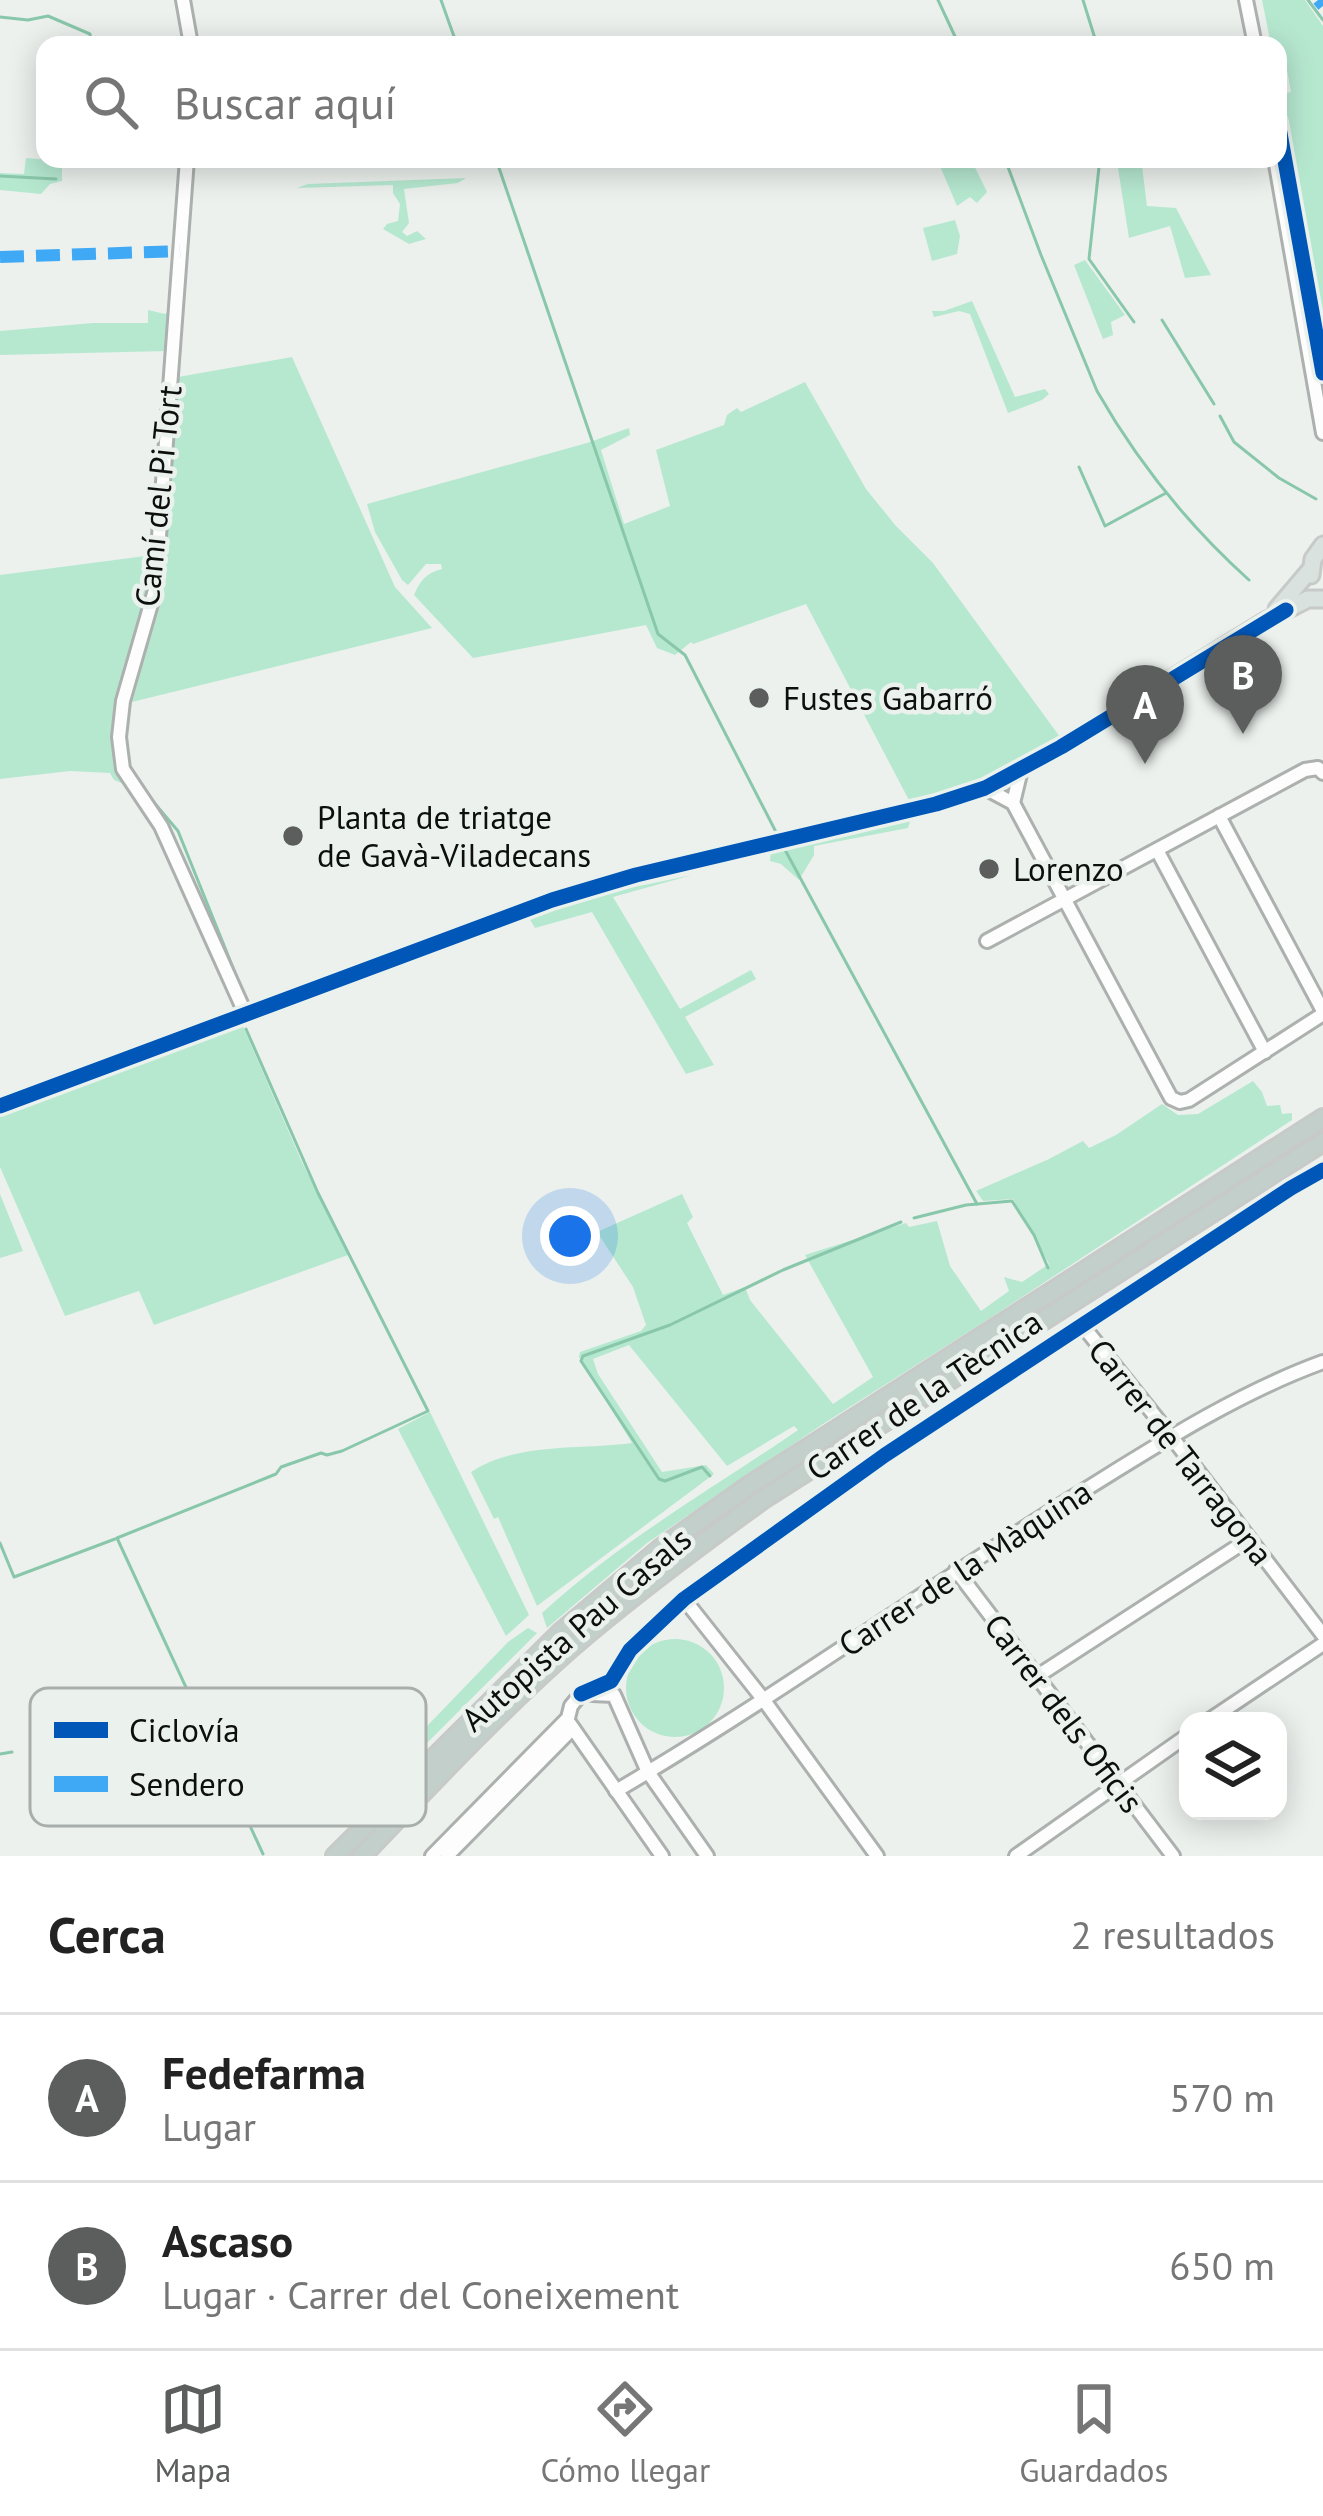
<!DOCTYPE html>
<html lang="es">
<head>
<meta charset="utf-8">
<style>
	body { margin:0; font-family:"PT Sans",sans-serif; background:#f6f6f6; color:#222 }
	.controls { position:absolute; right:36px; bottom:36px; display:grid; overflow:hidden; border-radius:24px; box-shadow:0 6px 30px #0003 }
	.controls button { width:108px; height:108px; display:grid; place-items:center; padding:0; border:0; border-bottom:3px solid #e0e0e0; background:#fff; color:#222; font:60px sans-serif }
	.you { position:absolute; left:570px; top:1236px; width:42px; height:42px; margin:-30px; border:9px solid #fff; border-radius:50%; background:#1a73e8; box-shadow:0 0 0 18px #1a73e833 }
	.badge { display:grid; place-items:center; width:78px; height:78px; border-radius:50%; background:#5b5e5c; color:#fff; font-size:39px; font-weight:700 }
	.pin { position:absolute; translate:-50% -99px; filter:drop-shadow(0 3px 6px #0008) }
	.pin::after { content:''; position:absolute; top:63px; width:42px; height:36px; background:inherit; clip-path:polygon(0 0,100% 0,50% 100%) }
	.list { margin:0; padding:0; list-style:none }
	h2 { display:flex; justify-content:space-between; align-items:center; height:156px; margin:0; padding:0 48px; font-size:51px }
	h2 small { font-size:39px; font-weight:400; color:#767676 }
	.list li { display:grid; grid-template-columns:78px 1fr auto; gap:36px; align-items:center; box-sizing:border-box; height:168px; padding:0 48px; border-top:3px solid #e0e0e0 }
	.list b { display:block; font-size:45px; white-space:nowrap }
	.list p { margin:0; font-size:39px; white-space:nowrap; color:#767676 }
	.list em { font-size:39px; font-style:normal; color:#767676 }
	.icon { flex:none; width:66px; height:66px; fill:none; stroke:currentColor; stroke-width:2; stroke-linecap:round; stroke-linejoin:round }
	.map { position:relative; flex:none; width:1323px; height:1856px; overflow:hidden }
	.search { position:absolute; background:#fff; box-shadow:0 6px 30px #0003; left:36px; right:36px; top:36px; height:132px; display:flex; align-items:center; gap:30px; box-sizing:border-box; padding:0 42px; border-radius:24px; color:#767676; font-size:45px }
	.sheet { height:492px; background:#fff }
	nav { display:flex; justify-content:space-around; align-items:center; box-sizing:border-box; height:168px; border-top:3px solid #e0e0e0; background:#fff; font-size:33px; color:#767676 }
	nav a { display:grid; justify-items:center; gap:6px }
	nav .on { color:#5b5e5c }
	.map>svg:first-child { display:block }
</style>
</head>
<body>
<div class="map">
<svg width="1323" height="1856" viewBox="0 0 1323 1856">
	<rect width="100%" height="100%" fill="#ecf1ee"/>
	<g fill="#b6e8d0">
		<path d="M 1262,0 L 1305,0 L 1323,26 L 1323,349 L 1278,100 L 1278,95 L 1291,92 L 1285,59 L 1278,57 L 1278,45 L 1271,45 Z"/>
		<path d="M 26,158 L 62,161 L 62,181 L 50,184 L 41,194 L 0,190 L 0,173 L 24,174 Z"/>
		<path d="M 937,159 L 971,159 L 987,192 L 977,203 L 970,197 L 957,206 Z"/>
		<path d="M 1117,162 L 1142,166 L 1147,206 L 1176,208 L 1211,275 L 1185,278 L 1170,226 L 1129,238 Z"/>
		<path d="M 466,178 L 458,183 L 404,189 L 409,223 L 402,232 L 407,236 L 417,231 L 426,239 L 409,244 L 383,229 L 387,224 L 398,221 L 400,204 L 393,193 L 393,185 L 297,188 L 308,184 Z"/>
		<path d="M 955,220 L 960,236 L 957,254 L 932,261 L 923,228 Z"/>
		<path d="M 1085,260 L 1125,315 L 1111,322 L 1113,335 L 1103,339 L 1074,265 Z"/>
		<path d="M 173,298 L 167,351 L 0,355 L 0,331 L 93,323 L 148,323 L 148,310 L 165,314 L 169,312 L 169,302 Z"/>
		<path d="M 972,301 L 1015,397 L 1045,389 L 1049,394 L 1042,400 L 1008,413 L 970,314 L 959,311 L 934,317 L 932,311 L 944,311 Z"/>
		<path d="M 292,357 L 395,587 L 432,628 L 132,702 L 157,611 L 178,377 Z"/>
		<path d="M 805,382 L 866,489 L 896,526 L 933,563 L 1060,737 L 975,783 L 911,804 L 806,604 L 693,644 L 691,642 L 675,655 L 657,648 L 646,625 L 473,658 L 414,595 C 420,581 426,573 442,569 L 441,564 L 426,564 L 408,585 L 402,580 L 375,532 L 367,504 L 587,443 L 629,428 L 630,435 L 601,450 L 624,524 L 670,506 L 656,450 L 724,425 L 727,415 L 737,408 L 741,412 Z"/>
		<path d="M 153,555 C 142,637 101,700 124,784 L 114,780 L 110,773 L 70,771 L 0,779 L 0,575 Z"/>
		<path d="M 911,818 L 908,828 L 814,846 L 814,855 L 799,880 L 781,864 L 770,861 L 771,850 Z"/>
		<path d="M 692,875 L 613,897 L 680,1009 L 751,970 L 756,979 L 685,1017 L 714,1065 L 686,1074 L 592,912 L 535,928 L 529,918 L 606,893 Z"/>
		<path d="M 242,1024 L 301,1160 L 348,1255 L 154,1325 L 139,1291 L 65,1316 L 0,1167 L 0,1114 L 132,1068 Z"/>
		<path d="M 1253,1081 L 1262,1092 L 1267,1106 L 1280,1105 L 1282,1114 L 1292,1113 L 1292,1120 L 984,1322 L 823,1424 L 647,1543 L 547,1628 L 542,1613 C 619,1542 712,1489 798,1430 L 794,1426 L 727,1466 L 629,1345 L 593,1359 L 598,1374 L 662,1472 L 706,1465 L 714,1474 L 537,1606 L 498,1517 L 494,1519 L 471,1472 C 517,1442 579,1450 632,1443 L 579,1357 L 580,1352 L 641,1331 L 646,1325 L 633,1287 L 597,1232 L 682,1194 L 693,1217 L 687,1223 L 723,1295 L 745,1287 L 750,1300 L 833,1404 L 873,1377 L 805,1255 L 906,1223 L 909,1227 L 937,1221 L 950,1266 L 981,1311 L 1009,1291 L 1004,1277 L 1022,1282 L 1049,1264 L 1013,1199 L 983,1201 L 976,1191 L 1049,1159 L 1083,1141 L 1089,1148 L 1116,1135 L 1162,1104 L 1178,1115 L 1198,1114 Z"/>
		<path d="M 0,1194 L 23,1251 L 0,1258 Z"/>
		<path d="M 430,1412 L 529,1615 L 506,1636 L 398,1429 Z"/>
		<path d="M 528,1628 L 537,1633 L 418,1752 L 405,1749 L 508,1642 Z"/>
		<circle cx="675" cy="1688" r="49"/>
	</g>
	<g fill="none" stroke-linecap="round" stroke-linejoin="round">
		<g stroke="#89c7ab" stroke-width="3">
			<path d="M 441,0 L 457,45"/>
			<path d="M 938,0 L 959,45"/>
			<path d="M 1083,0 L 1097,45"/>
			<path d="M 1308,0 L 1323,20"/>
			<path d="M 0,17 L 28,20 L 48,16 L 90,34 L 92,45"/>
			<path d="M 496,159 L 658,634 L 685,655 L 776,832"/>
			<path d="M 1005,159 L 1041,255 L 1097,391 C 1137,461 1189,526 1249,580"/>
			<path d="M 1099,167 L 1089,259 L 1134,322"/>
			<path d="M 0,176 L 56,179"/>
			<path d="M 1162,320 L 1214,404"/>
			<path d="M 1220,416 L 1234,442 L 1279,478 L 1316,499"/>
			<path d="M 1079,467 L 1105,526 L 1166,493"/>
			<path d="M 125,728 L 127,755"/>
			<path d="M 151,799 L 178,831 L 246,1000"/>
			<path d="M 784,848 L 977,1204"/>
			<path d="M 246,1029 L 318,1193 L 428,1411 L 342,1451 L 327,1455 L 321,1453 L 281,1467 L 276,1474 L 117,1538 L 263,1854"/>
			<path d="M 914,1218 L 966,1205 L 1012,1201 L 1034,1235 L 1048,1268"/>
			<path d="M 710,1476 L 702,1467 L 665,1481 L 659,1479 L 581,1361 L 583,1356 L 670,1325 L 783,1270 L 901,1222"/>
			<path d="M 0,1543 L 14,1577 L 115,1539"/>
			<path d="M 0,1754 L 12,1752"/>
		</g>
		<defs>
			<g id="minor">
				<path d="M 183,0 L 191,45"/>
				<path d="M 1246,0 L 1255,45"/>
				<path d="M 187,159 L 155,590 L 123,701 L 119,737 L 123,769 L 161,826 L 246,1015"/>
				<path d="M 1275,159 L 1323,433"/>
				<path d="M 985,788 L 1013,803 L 1171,1098 L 1180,1102 L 1189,1100 L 1323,1014"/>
				<path d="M 1013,803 L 1021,770"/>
				<path d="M 1219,816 L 1323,1011"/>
				<path d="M 1157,850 L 1265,1052"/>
				<path d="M 987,941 L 1305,770 L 1318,768 L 1323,773"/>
				<path d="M 1083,1326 L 1171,1436 L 1323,1635"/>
				<path d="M 956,1570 L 1173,1856"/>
				<path d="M 684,1599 L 763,1699 L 877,1856"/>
				<path d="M 1036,1677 L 1249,1539"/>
				<path d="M 581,1694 L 611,1681 L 630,1650 L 684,1599 L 885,1455 L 1291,1188 L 1323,1170"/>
				<path d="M 592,1694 L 614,1695 L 648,1772 L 707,1856"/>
				<path d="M 1208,1721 L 1323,1644"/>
				<path d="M 570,1724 L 662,1856"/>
				<path d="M 616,1791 C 773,1699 921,1592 1075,1496 C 1154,1447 1235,1394 1323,1362"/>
				<path d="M 432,1856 L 568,1718 L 571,1706 L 581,1694"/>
				<path d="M 447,1856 L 572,1729"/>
				<path d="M 1016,1856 L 1188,1735"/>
			</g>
			<g id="major">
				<path d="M 1311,575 L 1313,559 L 1323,545"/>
				<path d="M 1277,609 L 1311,569"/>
				<path d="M 0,1106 L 552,900 L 636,875 L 936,804 L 985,788 L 1061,747 L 1267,620 L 1308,599 L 1323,599"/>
			</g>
			<g id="highway">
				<path d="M 335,1856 L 560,1633 L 661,1548 L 750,1485 L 1323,1118"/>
				<path d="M 362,1856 C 430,1785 498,1712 572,1647 C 632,1595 697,1547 762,1500 L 1323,1142"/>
			</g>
		</defs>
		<use href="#minor" stroke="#acb0ae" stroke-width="18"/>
		<use href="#major" stroke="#c7cac8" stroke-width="21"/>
		<use href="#highway" stroke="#c7cac8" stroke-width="22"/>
		<use href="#minor" stroke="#fcfdfc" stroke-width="12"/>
		<use href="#major" stroke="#d9e2de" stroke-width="15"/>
		<use href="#highway" stroke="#c2cfca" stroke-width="16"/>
		<g stroke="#3fa9f5" stroke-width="12" stroke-dasharray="24 12" stroke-linecap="butt">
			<path d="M 1318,0 L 1323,6"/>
			<path d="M 0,257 L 180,251"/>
		</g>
		<defs>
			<g id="cycleway">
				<path d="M 1278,122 L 1323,373"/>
				<path d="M 0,1106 L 552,900 L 636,875 L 936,804 L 985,788 L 1061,747 L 1286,610"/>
				<path d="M 581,1694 L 611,1681 L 630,1650 L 684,1599 L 885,1455 L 1291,1188 L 1323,1170"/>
			</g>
		</defs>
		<use href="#cycleway" stroke="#ebf2ee" stroke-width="22"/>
		<use href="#cycleway" stroke="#0057b8" stroke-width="15"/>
	</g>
	<g fill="#5b5e5c" stroke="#ebf2ee" stroke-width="4.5">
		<circle cx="759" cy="698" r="12"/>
		<circle cx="293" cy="836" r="12"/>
		<circle cx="989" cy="869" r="12"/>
	</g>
	<g text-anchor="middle" stroke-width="9" stroke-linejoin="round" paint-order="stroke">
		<g font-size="33" fill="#0d0f0e" stroke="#ebf2ee">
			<text transform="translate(158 496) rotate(-84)" y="12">Camí del Pi Tort</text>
			<text transform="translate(924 1395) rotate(-34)" y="12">Carrer de la Tècnica</text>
			<text transform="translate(1181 1452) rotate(52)" y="12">Carrer de Tarragona</text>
			<text transform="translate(965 1568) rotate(-33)" y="12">Carrer de la Màquina</text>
			<text transform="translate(576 1629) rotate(-41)" y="12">Autopista Pau Casals</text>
			<text transform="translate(1064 1713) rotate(53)" y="12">Carrer dels Oficis</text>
		</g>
		<g font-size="33" fill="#0d0f0e" stroke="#ebf2ee" text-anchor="start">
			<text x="783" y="710">Fustes Gabarró</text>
			<text x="317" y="829">Planta de triatge<tspan x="317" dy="38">de Gavà-Viladecans</tspan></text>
			<text x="1013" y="881">Lorenzo</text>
		</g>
	</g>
	<rect x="30" y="1688" width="396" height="138" rx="18" fill="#ebf2ee" stroke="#a8aeab" stroke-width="3"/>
	<rect x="54" y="1722" width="54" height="16" fill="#0057b8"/>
	<rect x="54" y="1776" width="54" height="16" fill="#3fa9f5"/>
	<g font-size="33" fill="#0d0f0e">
		<text x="129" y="1742">Ciclovía</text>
		<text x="129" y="1796">Sendero</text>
	</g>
</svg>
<div class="controls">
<button><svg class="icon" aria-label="layers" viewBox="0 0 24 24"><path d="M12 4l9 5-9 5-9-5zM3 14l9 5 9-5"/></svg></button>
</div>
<div class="you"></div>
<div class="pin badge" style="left:1145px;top:764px">A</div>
<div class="pin badge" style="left:1243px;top:734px">B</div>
<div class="search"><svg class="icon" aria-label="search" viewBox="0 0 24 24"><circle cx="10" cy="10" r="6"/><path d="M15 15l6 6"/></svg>Buscar aquí</div>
</div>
<section class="sheet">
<h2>Cerca<small>2 resultados</small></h2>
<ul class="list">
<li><span class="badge">A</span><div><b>Fedefarma</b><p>Lugar</p></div><em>570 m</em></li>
<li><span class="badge">B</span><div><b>Ascaso</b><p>Lugar · Carrer del Coneixement</p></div><em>650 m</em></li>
</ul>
</section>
<nav>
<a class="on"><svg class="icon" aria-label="map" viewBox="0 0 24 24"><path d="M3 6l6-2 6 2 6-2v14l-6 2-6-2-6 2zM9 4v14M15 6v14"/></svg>Mapa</a>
<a><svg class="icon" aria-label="directions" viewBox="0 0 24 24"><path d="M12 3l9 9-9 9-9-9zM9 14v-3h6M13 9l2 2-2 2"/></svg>Cómo llegar</a>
<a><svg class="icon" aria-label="saved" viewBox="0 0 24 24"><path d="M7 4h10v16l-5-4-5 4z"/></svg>Guardados</a>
</nav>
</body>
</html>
